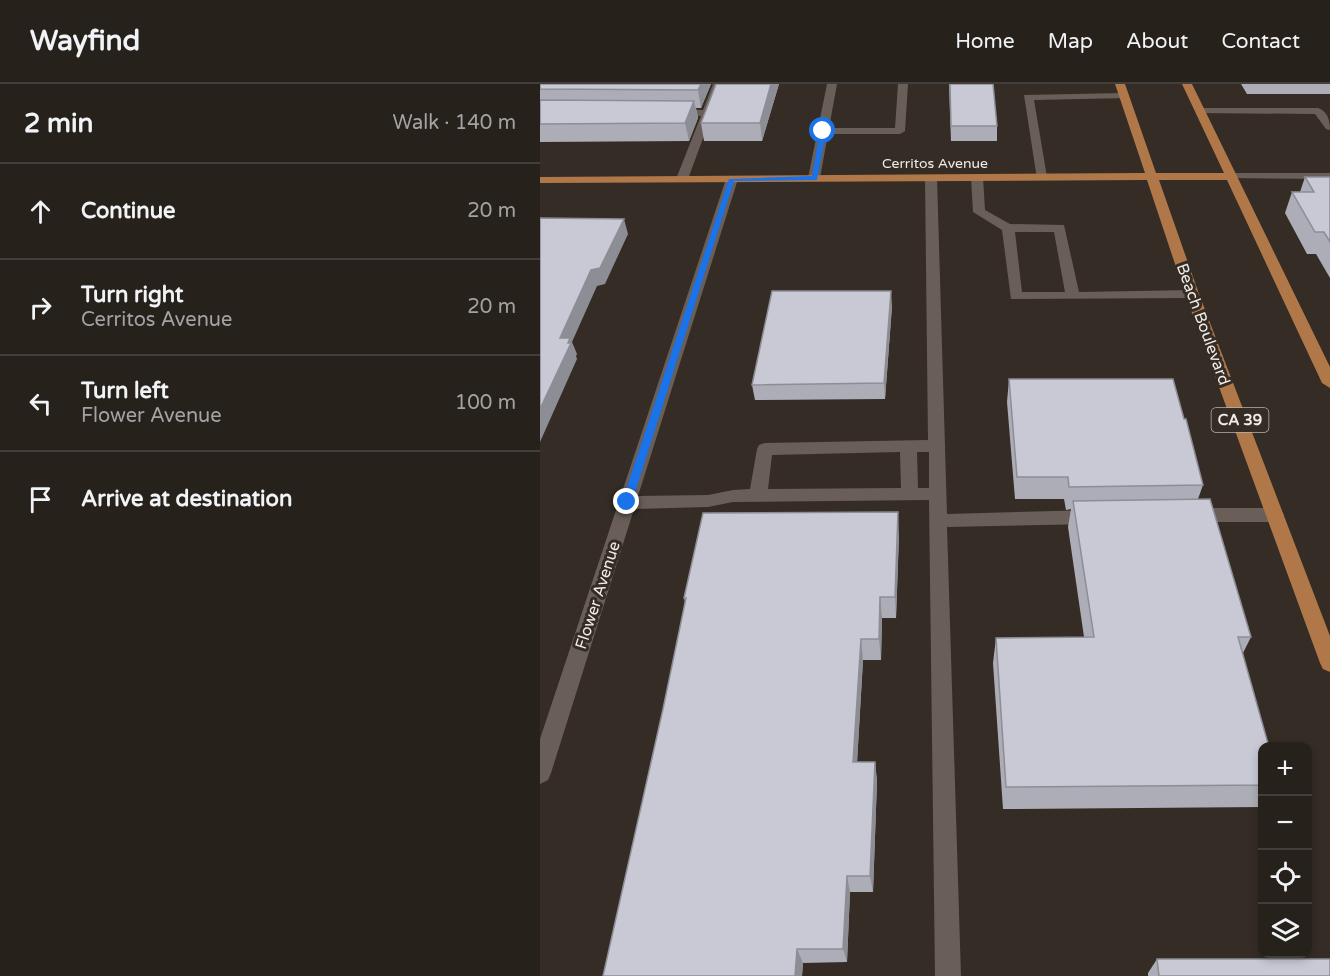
<!DOCTYPE html>
<html lang="en">
<head>
<meta charset="utf-8">
<style>
	body { margin:0; font-family:"Varela Round",sans-serif; background:#2f2925; color:#f1f3f6 }
	.controls { position:absolute; right:18px; bottom:18px; display:grid; overflow:hidden; border-radius:12px; box-shadow:0 3px 9px #0003 }
	.controls button { width:54px; height:54px; display:grid; place-items:center; padding:0; border:0; border-bottom:2px solid #433e3b; background:#27211c; color:#f1f3f6; font:30px sans-serif }
	.stop { position:absolute; width:18px; height:18px; margin:-14px; border:4px solid #1a73e8; border-radius:50%; background:#fff }
	.stop.end { background:#1a73e8; border-color:#fff; box-shadow:0 2px 6px #0008 }
	.list { margin:0; padding:0; list-style:none }
	h2 { display:flex; justify-content:space-between; align-items:center; height:78px; margin:0; padding:0 24px; font-size:26px }
	h2 small { font-size:20px; font-weight:400; color:#a4a3a3 }
	.list li { display:grid; grid-template-columns:39px 1fr auto; gap:18px; align-items:center; box-sizing:border-box; height:96px; padding:0 24px; border-top:2px solid #433e3b }
	.list b { display:block; font-size:22px; white-space:nowrap }
	.list p { margin:0; font-size:20px; white-space:nowrap; color:#a4a3a3 }
	.list em { font-size:20px; font-style:normal; color:#a4a3a3 }
	.icon { flex:none; width:33px; height:33px; fill:none; stroke:currentColor; stroke-width:2; stroke-linecap:round; stroke-linejoin:round }
	.map { position:relative; flex:none; width:790px; height:892px; overflow:hidden }
	header { display:flex; align-items:center; gap:36px; box-sizing:border-box; height:84px; padding:0 30px; background:#27211c; border-bottom:2px solid #433e3b }
	header strong { font-size:28px }
	nav { display:flex; gap:33px; margin-inline-start:auto; font-size:21px }
	main { display:flex }
	aside { flex:1; background:#27211c }
	.map>svg:first-child { display:block }
</style>
</head>
<body>
<header>
<strong>Wayfind</strong>
<nav><a>Home</a><a>Map</a><a>About</a><a>Contact</a></nav>
</header>
<main>
<aside>
<h2>2 min<small>Walk · 140 m</small></h2>
<ul class="list">
<li><svg class="icon" aria-label="ahead" viewBox="0 0 24 24"><path d="M12 20V5M6 11l6-6 6 6"/></svg><div><b>Continue</b></div><em>20 m</em></li>
<li><svg class="icon" aria-label="right" viewBox="0 0 24 24"><path d="M7 20v-9h11M14 6l5 5-5 5"/></svg><div><b>Turn right</b><p>Cerritos Avenue</p></div><em>20 m</em></li>
<li><svg class="icon" aria-label="left" viewBox="0 0 24 24"><path d="M17 20v-9H6M10 6l-5 5 5 5"/></svg><div><b>Turn left</b><p>Flower Avenue</p></div><em>100 m</em></li>
<li><svg class="icon" aria-label="arrive" viewBox="0 0 24 24"><path d="M6 21V4h12l-3 4 3 4H6"/></svg><div><b>Arrive at destination</b></div></li>
</ul>
</aside>
<div class="map">
<svg width="790" height="892" viewBox="0 0 790 892">
	<rect width="100%" height="100%" fill="#342c25"/>
	<g fill="none" stroke-linecap="round" stroke-linejoin="round">
		<g fill="#695f58" fill-rule="evenodd">
			<path d="M 173,0 L 183,0 L 148,95 L 142,98 L 138,97 L 136,95 L 161,32 L 133,31 L 128,28 L 133,25 L 163,26 Z"/>
			<path d="M 287,0 L 297,0 L 289,44 L 355,44 L 358,0 L 368,0 L 365,47 L 360,50 L 288,50 L 280,94 L 274,97 L 268,94 Z"/>
			<path d="M 584,9 L 589,12 L 588,14 L 494,16 L 507,93 L 501,96 L 497,95 L 484,11 Z"/>
			<path d="M 661,24 L 778,24 C 788,27 790,37 790,46 L 786,45 L 775,30 L 657,29 L 657,25 Z"/>
			<path d="M 692,89 L 790,89 L 790,95 L 688,94 L 688,90 Z"/>
			<path d="M 437,90 L 443,93 L 445,126 L 470,140 L 524,141 L 539,208 L 652,206 L 659,210 L 652,214 L 471,215 L 462,146 L 433,128 L 431,93 ZM 475,148 L 514,148 L 525,208 L 482,208 Z"/>
			<path d="M 391,91 L 397,94 L 407,430 L 554,426 L 560,428 L 563,433 L 560,438 L 554,440 L 407,443 L 421,892 L 395,892 L 389,416 L 193,418 L 168,423 L 94,425 L 11,689 L 8,696 L 0,700 L 0,655 L 186,95 L 192,92 L 198,95 L 98,412 L 168,411 L 193,406 L 210,405 L 217,365 L 219,361 L 225,359 L 388,356 L 385,94 ZM 360,368 L 361,404 L 228,405 L 232,371 ZM 377,368 L 389,368 L 389,404 L 378,404 Z"/>
			<path d="M 650,424 L 735,424 L 741,426 L 744,431 L 741,436 L 735,438 L 650,438 L 644,436 L 641,431 L 644,426 Z"/>
		</g>
		<path fill="#b07848" fill-rule="evenodd" d="M 575,0 L 585,0 L 616,89 L 684,89 L 642,0 L 652,0 L 790,283 L 790,304 L 782,299 L 687,96 L 619,96 L 659,210 L 790,552 L 790,588 L 783,585 L 780,579 L 645,210 L 607,96 L 0,99 L 0,93 L 605,89 Z"/>
	</g>
	<g fill="#acadb7">
		<path d="M 0,0 L 171,0 L 161,24 L 156,24 L 158,34 L 149,57 L 0,58 Z"/>
		<path d="M 239,0 L 222,57 L 164,57 L 161,39 Z"/>
		<path d="M 409,0 L 453,0 L 457,42 L 457,57 L 411,57 Z"/>
		<path d="M 701,0 L 790,0 L 790,10 L 707,10 Z"/>
		<path d="M 765,93 L 790,93 L 790,194 L 776,170 L 767,170 L 745,129 L 752,108 L 760,108 Z"/>
		<path d="M 352,222 L 345,315 L 215,316 L 212,301 Z"/>
		<path d="M 469,295 L 663,401 L 658,415 L 711,553 L 703,569 L 723,663 L 723,723 L 463,725 L 453,579 L 456,554 L 544,553 L 528,443 L 531,425 L 526,426 L 524,415 L 475,415 L 467,318 Z"/>
		<path d="M 359,451 L 356,534 L 342,534 L 341,576 L 323,576 L 317,678 L 335,678 L 337,697 L 333,808 L 310,808 L 307,878 L 263,879 L 262,892 L 63,892 L 123,625 L 145,518 L 144,514 Z"/>
		<path d="M 617,875 L 790,892 L 608,892 L 608,889 Z"/>
	</g>
	<g fill="#8c8d95">
		<path d="M 161,0 L 171,0 L 161,24 L 158,6 Z"/>
		<path d="M 231,0 L 239,0 L 222,57 L 220,39 Z"/>
		<path d="M 154,17 L 158,34 L 149,57 L 145,39 Z"/>
		<path d="M 84,135 L 88,150 L 65,200 L 57,202 L 32,258 L 37,270 L 36,272 L 37,275 L 0,358 L 0,325 L 20,254 L 51,186 Z"/>
		<path d="M 351,207 L 352,222 L 345,315 L 344,299 Z"/>
		<path d="M 358,428 L 359,451 L 356,534 L 355,513 Z"/>
		<path d="M 340,513 L 342,534 L 341,576 L 339,555 Z"/>
		<path d="M 321,555 L 323,576 L 316,697 L 313,678 Z"/>
		<path d="M 335,678 L 337,697 L 333,808 L 330,792 Z"/>
		<path d="M 307,792 L 310,808 L 307,878 L 303,865 Z"/>
		<path d="M 257,865 L 263,879 L 262,892 L 255,892 Z"/>
	</g>
	<g fill="#c8c9d5" stroke="#8c8d95" stroke-width="1.5">
		<path d="M 0,0 L 161,0 L 158,6 L 0,5 Z"/>
		<path d="M 176,0 L 231,0 L 220,39 L 161,39 Z"/>
		<path d="M 410,0 L 453,0 L 457,42 L 411,42 Z"/>
		<path d="M 0,16 L 154,17 L 145,39 L 0,40 Z"/>
		<path d="M 765,93 L 790,93 L 790,158 L 784,148 L 775,148 L 752,108 L 774,108 Z"/>
		<path d="M 0,134 L 84,135 L 60,184 L 51,186 L 20,254 L 30,254 L 28,259 L 31,259 L 0,325 Z"/>
		<path d="M 232,207 L 351,207 L 344,299 L 212,301 Z"/>
		<path d="M 469,295 L 633,295 L 644,335 L 646,335 L 663,401 L 529,403 L 528,393 L 477,393 Z"/>
		<path d="M 670,415 L 711,553 L 698,553 L 729,663 L 723,663 L 723,701 L 466,703 L 456,554 L 554,553 L 533,417 Z"/>
		<path d="M 358,428 L 355,513 L 340,513 L 339,555 L 321,555 L 313,678 L 335,678 L 330,792 L 307,792 L 303,865 L 257,865 L 255,892 L 63,892 L 123,625 L 146,514 L 144,514 L 163,429 Z"/>
		<path d="M 617,875 L 790,875 L 790,892 L 619,892 Z"/>
	</g>
	<path fill="#1a73e8" d="M 283,45 L 286,47 L 277,96 L 194,97 L 92,418 L 90,421 L 83,421 L 82,418 L 189,95 L 272,92 L 280,47 Z"/>
	<g text-anchor="middle" stroke-width="6" stroke-linejoin="round" paint-order="stroke">
		<g font-size="14" fill="#f1ece7" stroke="#342c25">
			<text x="395" y="84">Cerritos Avenue</text>
		</g>
		<rect fill="#342c25" stroke="#b8b2ad" stroke-width="1.5" x="671.5" y="324" width="57" height="24" rx="4.5"/>
		<g font-size="15" font-weight="bold" fill="#f1ece7">
			<text x="700" y="341">CA 39</text>
		</g>
		<g font-size="16" fill="#f1ece7" stroke="#342c25">
			<text transform="translate(664 240) rotate(70)" y="6">Beach Boulevard</text>
			<text transform="translate(57 511) rotate(-72)" y="6">Flower Avenue</text>
		</g>
	</g>
</svg>
<div class="controls">
<button>+</button>
<button>−</button>
<button><svg class="icon" aria-label="locate" viewBox="0 0 24 24"><circle cx="12" cy="12" r="6"/><path d="M12 2v4M12 18v4M2 12h4M18 12h4"/></svg></button>
<button><svg class="icon" aria-label="layers" viewBox="0 0 24 24"><path d="M12 4l9 5-9 5-9-5zM3 14l9 5 9-5"/></svg></button>
</div>
<div class="stop" style="left:283px;top:47px"></div>
<div class="stop end" style="left:87px;top:418px"></div>
</div>
</main>
</body>
</html>
